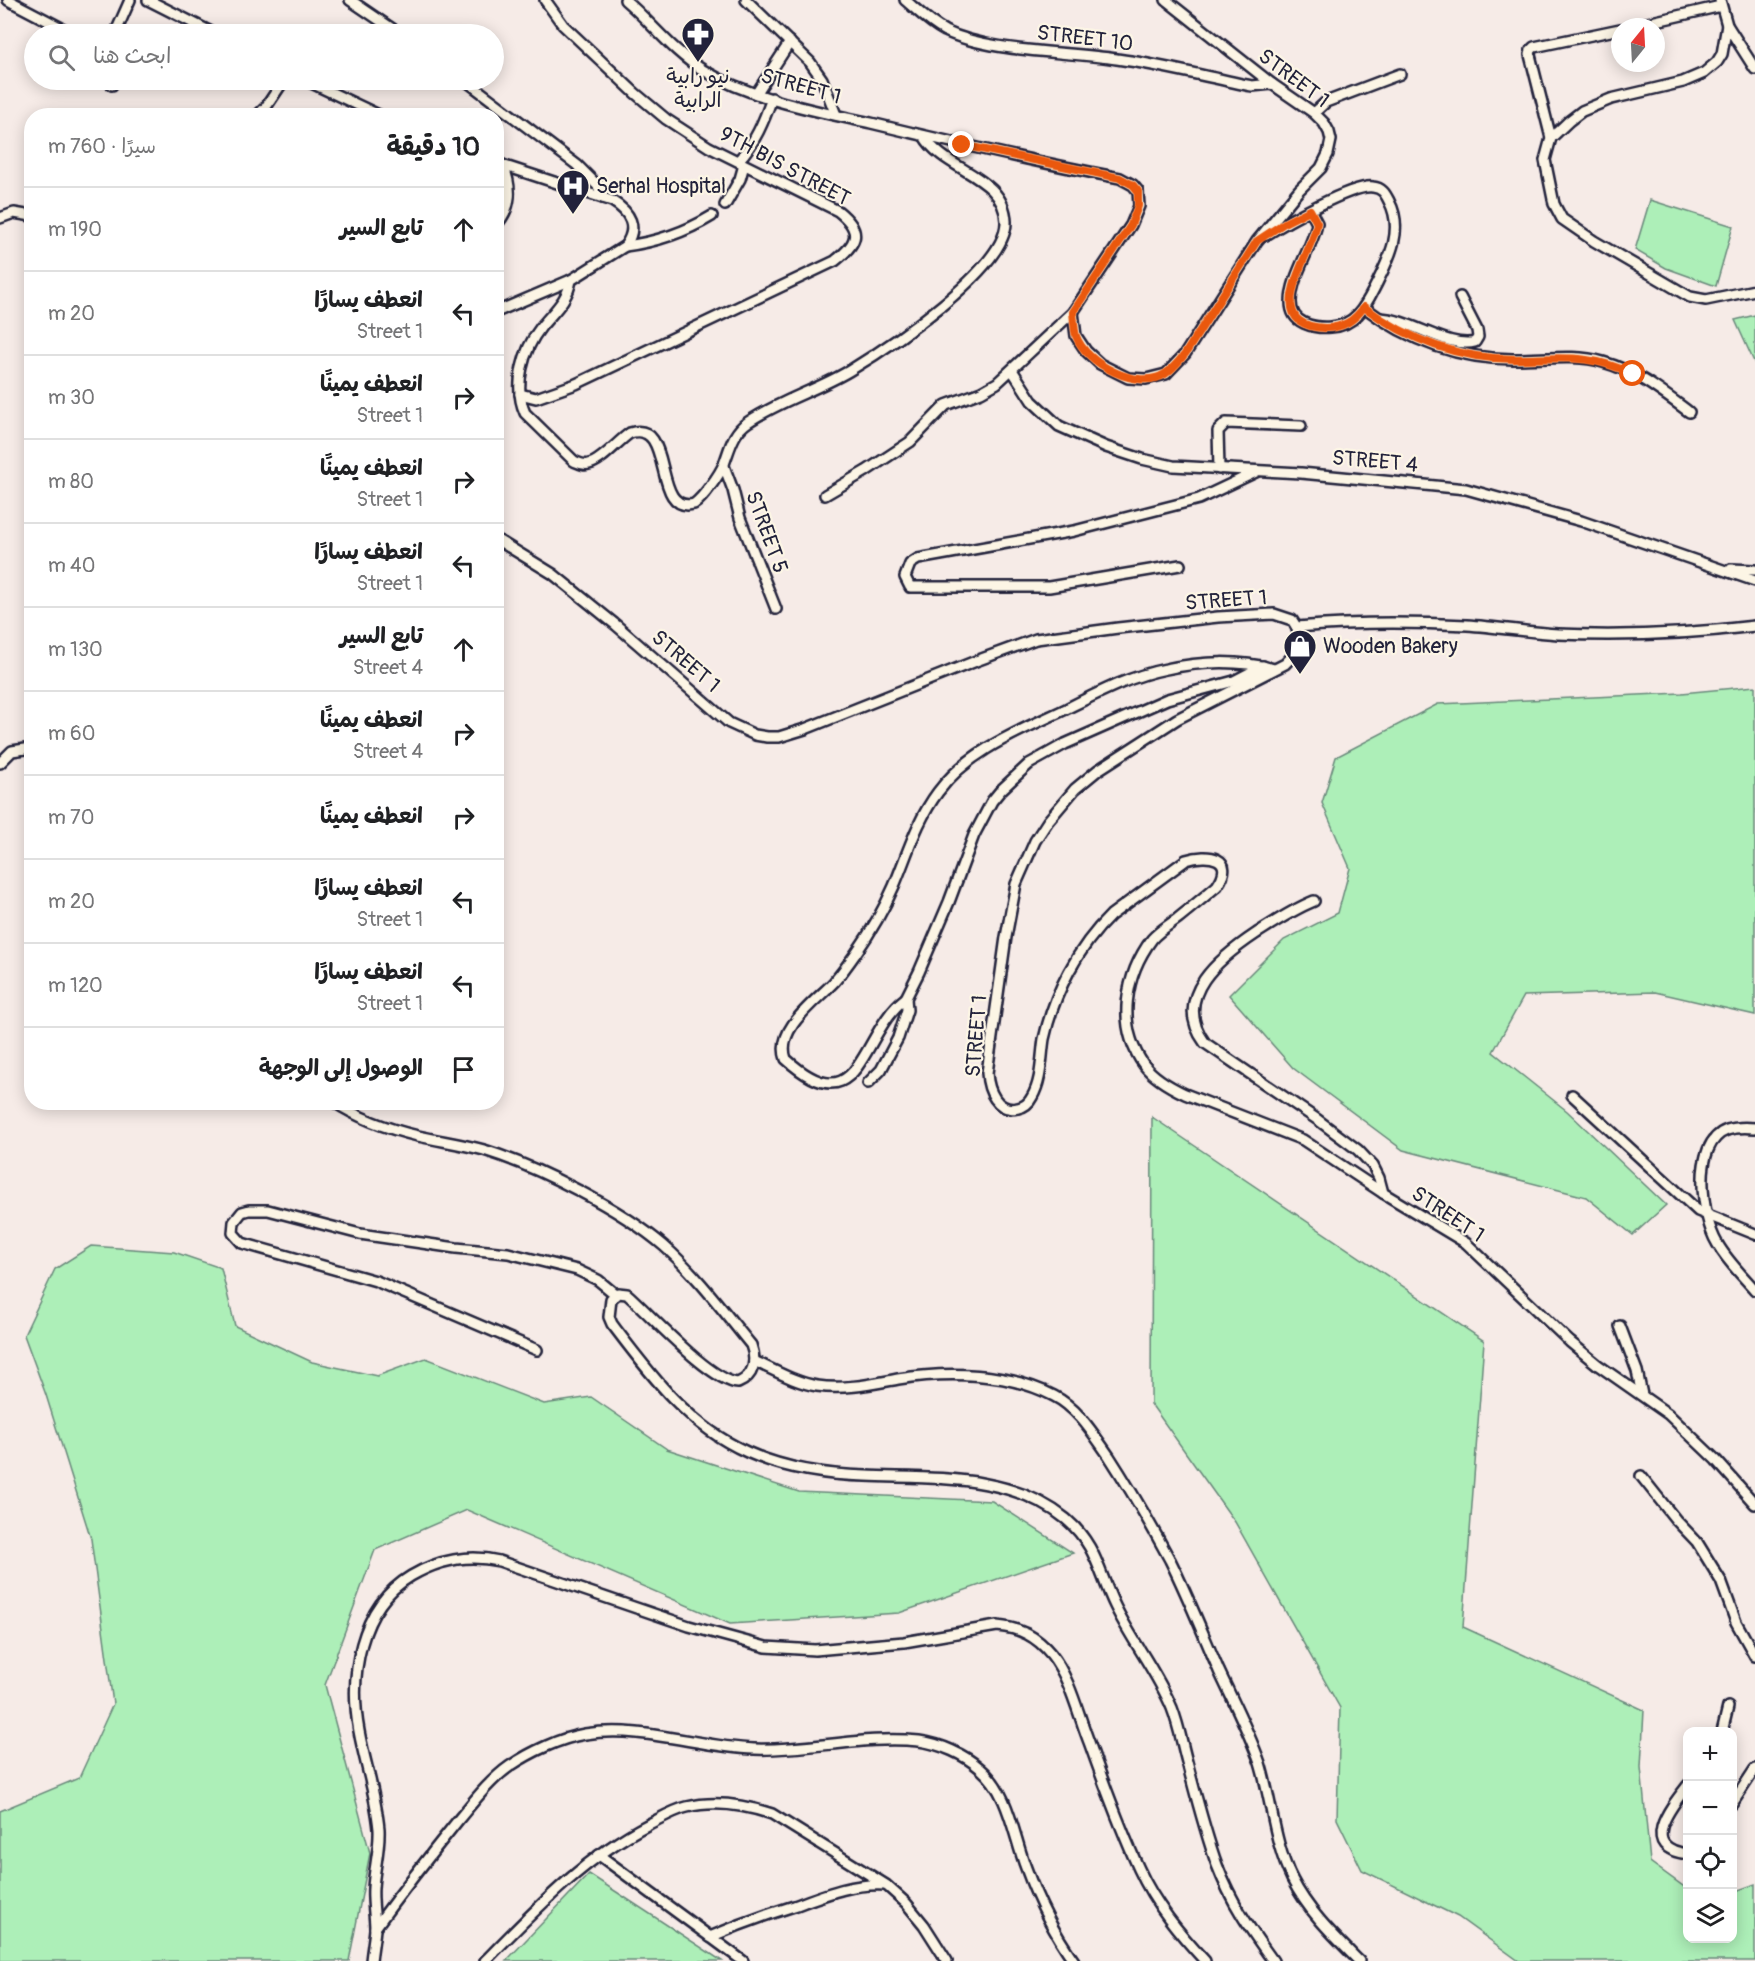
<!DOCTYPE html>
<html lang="ar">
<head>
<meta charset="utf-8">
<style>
	body { margin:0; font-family:Pangolin,"Playpen Sans Arabic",sans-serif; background:#f2f2f2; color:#202124; direction:rtl }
	.controls { position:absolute; right:18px; bottom:18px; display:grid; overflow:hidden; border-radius:12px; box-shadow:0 3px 15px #0003 }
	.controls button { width:54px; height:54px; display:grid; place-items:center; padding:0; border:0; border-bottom:2px solid #e0e0e0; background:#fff; color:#202124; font:30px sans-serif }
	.compass { position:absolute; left:1611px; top:18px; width:54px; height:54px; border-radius:50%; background:#fff; box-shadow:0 3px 15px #0003; rotate:18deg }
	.stop { position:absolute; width:18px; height:18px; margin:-14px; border:4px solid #ea580c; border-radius:50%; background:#fff }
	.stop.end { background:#ea580c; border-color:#fff; box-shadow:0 2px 6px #0008 }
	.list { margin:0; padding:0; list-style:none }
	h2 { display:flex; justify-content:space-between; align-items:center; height:78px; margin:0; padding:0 24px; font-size:26px }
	h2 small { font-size:20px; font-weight:400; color:#757577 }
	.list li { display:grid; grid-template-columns:39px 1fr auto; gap:18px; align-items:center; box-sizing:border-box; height:84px; padding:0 24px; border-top:2px solid #e0e0e0 }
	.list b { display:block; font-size:22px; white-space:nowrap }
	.list p { margin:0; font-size:20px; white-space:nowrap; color:#757577 }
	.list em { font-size:20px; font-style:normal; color:#757577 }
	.icon { flex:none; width:33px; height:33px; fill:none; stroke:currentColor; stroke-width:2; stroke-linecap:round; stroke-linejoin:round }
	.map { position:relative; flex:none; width:1755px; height:1961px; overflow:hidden; direction:ltr }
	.search { position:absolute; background:#fff; box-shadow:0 3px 15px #0003; left:24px; top:24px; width:480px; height:66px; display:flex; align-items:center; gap:15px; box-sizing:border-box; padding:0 21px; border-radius:33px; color:#757577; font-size:22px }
	.panel { position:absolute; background:#fff; box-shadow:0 3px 15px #0003; left:24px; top:108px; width:480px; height:1002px; border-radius:24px; direction:rtl }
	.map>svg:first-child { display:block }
</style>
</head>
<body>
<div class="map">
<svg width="1755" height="1961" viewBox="0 0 1755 1961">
	<rect width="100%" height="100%" fill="#f6ebe7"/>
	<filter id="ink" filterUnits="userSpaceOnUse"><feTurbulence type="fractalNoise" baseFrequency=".0167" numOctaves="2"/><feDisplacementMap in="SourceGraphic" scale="12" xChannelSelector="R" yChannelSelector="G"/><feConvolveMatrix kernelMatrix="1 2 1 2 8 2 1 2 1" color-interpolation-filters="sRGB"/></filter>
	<g filter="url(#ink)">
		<g fill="#adefb8" stroke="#68887a" stroke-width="1.5">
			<path d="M 1650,200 L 1733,226 L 1716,286 L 1666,268 L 1635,250 Z"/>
			<path d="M 1755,315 L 1755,364 L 1735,320 Z"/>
			<path d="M 1755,686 L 1755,1015 L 1655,992 L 1524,996 L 1493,1052 L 1567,1111 L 1666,1205 L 1633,1235 L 1586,1197 L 1403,1150 L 1293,1068 L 1229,995 L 1284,940 L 1338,913 L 1350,868 L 1322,803 L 1336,757 L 1438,704 L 1682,693 Z"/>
			<path d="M 1152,1117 L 1484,1341 L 1463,1627 L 1644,1710 L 1641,1767 L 1650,1862 L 1687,1889 L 1688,1938 L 1732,1938 L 1733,1892 L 1755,1884 L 1755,1961 L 1519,1961 L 1458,1917 L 1362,1870 L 1337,1819 L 1340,1708 L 1235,1522 L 1151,1404 Z"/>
			<path d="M 91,1246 L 174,1252 L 221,1268 L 235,1326 L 312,1362 L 377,1376 L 426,1358 L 544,1404 L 591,1397 L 667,1449 L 799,1492 L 992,1501 L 1073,1553 L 899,1613 L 730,1624 L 467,1510 L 375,1550 L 325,1685 L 370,1853 L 349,1961 L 0,1961 L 0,1811 L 79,1778 L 113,1704 L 91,1539 L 46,1395 L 24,1335 L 55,1269 Z"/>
			<path d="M 589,1874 L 722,1961 L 506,1961 Z"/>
		</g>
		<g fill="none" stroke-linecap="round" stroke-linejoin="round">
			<defs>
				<g id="street">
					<path d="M 8,0 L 73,34"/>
					<path d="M 148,0 L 215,34"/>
					<path d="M 350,0 L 400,34"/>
					<path d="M 625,0 C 651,22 673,52 703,70 C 752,99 816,111 871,123 C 954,143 1036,162 1120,178 L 1133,185 L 1138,191 L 1139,206 L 1131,225 L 1073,312 L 997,383 L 981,392 L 946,405 L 910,442 L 866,471 L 825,495"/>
					<path d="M 746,0 L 810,62 L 822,79 L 836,115"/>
					<path d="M 905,0 C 918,11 930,23 945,31 C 991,53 1066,51 1117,59 C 1162,65 1207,77 1252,86 L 1272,84"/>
					<path d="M 1720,0 L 1727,25 L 1755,69"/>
					<path d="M 1727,25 L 1722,54 L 1717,62 L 1704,73 L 1683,82 L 1611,99 L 1582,111 L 1569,121 L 1551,138 L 1545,160 L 1554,204 L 1562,219 L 1594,241 L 1690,297 L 1706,300 L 1755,290"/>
					<path d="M 1630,27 L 1721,6"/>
					<path d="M 115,34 L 130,0"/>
					<path d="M 111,80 L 112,85"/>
					<path d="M 305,80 L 381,116"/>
					<path d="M 465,80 L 577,165 L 598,186 L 603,198"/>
					<path d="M 756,94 L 790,42"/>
					<path d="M 1314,113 L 1326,102 L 1400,74"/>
					<path d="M 257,116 L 266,107 L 284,80"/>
					<path d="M 1551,138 L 1530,55 L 1531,50 L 1534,47 L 1620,29"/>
					<path d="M 738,161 C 755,143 764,121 772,98"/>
					<path d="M 496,163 L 612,201 C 630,212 639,227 625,246 L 571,280 L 496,312"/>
					<path d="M 725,205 L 740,179 L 744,165"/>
					<path d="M 0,218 L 14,213 L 32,216"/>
					<path d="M 496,225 C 513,207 512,187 503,165"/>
					<path d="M 1266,235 C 1284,223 1353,184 1373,187 C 1382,188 1385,193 1389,201 C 1404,229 1390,257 1377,283 C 1366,304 1358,325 1331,327 C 1322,328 1313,327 1304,323 C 1295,319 1291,312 1291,302 C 1291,278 1310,251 1316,228 L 1317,223 L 1310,210"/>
					<path d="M 625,246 C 657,242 684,233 712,216"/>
					<path d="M 571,280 C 568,300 553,312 541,327 C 523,350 513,386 525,413 L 574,461 C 579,463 584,466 589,464 C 602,461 618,441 630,433 C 675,419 651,515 694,504 C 703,498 720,474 724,464 C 730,448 733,432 748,422 C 779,401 817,390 849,371 C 887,348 1008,268 1006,221 C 1004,175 944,171 924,136"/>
					<path d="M 1364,307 C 1408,341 1462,360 1517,359 C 1545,359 1576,354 1603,362 C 1636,371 1662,392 1689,412"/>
					<path d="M 1073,312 L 1076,336 L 1086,351 L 1100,364 L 1128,378 L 1146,379 L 1166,374 L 1185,354 L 1257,241 L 1299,190 L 1321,168 L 1328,154 L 1331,140 L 1329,132 L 1324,123 L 1314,113 L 1272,84 L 1166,0"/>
					<path d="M 1380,318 C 1410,319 1449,349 1475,342 L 1478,337 L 1477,330 L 1460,297"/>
					<path d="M 1012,370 L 1032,401 L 1059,426 L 1106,447 L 1142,459 L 1173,466 L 1301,473 L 1466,489 L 1581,521 L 1755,581"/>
					<path d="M 520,394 L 536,398 L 576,384 L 835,261 C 858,243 863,231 838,211 L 709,147 L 666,119 L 635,93 L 563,25 L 545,0"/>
					<path d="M 724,466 L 733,490 L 740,518 L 776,609"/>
					<path d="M 1219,469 L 1218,431 L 1226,423 L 1301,426"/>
					<path d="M 496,539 L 553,574 L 616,625 L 729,723 L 755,735 L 767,737 L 779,737 L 805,729 L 976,661 L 1036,639 L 1118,628 L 1218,617 L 1274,614 L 1292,620 C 1304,636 1299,651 1285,664 L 1177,719 L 1098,770 L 1075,789 L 1048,821 L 1035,841 L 1016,884 L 1006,937 L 987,1073 C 988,1090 997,1113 1018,1108 C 1024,1107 1029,1103 1032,1097 C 1042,1080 1041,1058 1044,1039 C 1054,993 1078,947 1111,915 L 1186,860 C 1208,853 1237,857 1217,886 C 1204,897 1191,908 1177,919 C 1169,925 1159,931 1152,939 C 1125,975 1116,1026 1144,1065 C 1154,1078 1170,1087 1185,1094 L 1303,1140 L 1383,1193 L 1466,1243 L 1570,1342 L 1598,1365 L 1668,1414 L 1716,1460 L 1755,1504"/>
					<path d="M 1180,565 L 1049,587 L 910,587 L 905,577 L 910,564 L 918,559 L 1074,531 L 1199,499 L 1256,472"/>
					<path d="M 1731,569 L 1755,570"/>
					<path d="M 1297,627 C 1353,622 1411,622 1467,625 C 1497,627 1528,632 1558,634 C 1624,637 1689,634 1755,626"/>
					<path d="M 0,763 L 12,751 L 32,748"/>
					<path d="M 1314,901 C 1294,909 1276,921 1257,933 C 1221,957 1170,996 1205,1043 L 1318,1120 L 1358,1150 L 1373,1166 L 1379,1178 L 1383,1193"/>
					<path d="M 906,998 C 860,1031 862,1128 786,1059 C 775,1029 816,1001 834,982 C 842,973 849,963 856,953 C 870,933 884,909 894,886 C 907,855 917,820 938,792 C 969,750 1020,731 1066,709 C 1098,693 1130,676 1166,669 C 1201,661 1240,660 1274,669"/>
					<path d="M 868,1083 L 881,1070 L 898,1038 L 907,1010 L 906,998 L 919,972 L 949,902 L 974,835 L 992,801 L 1001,790 L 1029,764 L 1065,744 L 1167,699 L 1234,681 L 1263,666"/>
					<path d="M 1572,1095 L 1698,1211 L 1755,1234"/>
					<path d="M 334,1102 C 360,1119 388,1129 418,1136 C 440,1141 462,1144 484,1150 C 539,1167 621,1209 664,1246 C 697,1275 724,1312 751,1345 C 757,1361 754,1376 738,1383 C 710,1381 651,1315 627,1294 L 618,1293 L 611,1299 L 609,1317 L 612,1324 C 650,1374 688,1426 747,1452 C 783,1468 827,1475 866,1476 C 934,1479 1010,1473 1066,1519 C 1096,1544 1099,1573 1115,1606 C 1132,1641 1157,1672 1172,1708 C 1179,1726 1182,1744 1187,1762 C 1196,1796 1205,1832 1217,1865 C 1231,1902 1250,1929 1273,1961"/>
					<path d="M 1755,1128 C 1746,1127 1736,1127 1727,1130 C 1691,1143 1702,1218 1717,1243 C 1727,1261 1742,1275 1755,1290"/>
					<path d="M 1620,1326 L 1637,1371 L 1642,1395"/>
					<path d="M 537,1350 L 376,1281 L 242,1243 L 233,1233 L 234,1222 L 242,1212 L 249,1210 L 268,1210 L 360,1234 L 456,1248 L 508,1253 L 577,1270 L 598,1280 L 615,1294"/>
					<path d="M 754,1361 C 774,1370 796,1383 817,1386 C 845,1390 871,1384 898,1379 C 948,1371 1008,1372 1054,1396 C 1078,1408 1094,1435 1109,1456 C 1131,1490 1151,1525 1170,1560 C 1188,1596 1203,1634 1219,1671 C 1233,1701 1249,1732 1260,1763 C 1272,1802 1274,1843 1292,1879 C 1308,1911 1334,1936 1359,1961"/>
					<path d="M 1641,1476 L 1676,1520 L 1697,1542 L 1721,1581 L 1736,1622 L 1755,1656"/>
					<path d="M 1722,1732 L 1728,1707"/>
					<path d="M 1688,1785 C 1671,1807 1637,1848 1688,1854"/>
					<path d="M 1732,1804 L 1755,1769"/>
					<path d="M 599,1855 L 743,1961"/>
					<path d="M 375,1928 C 402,1891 430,1855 459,1819 C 474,1801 490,1780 510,1766 C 531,1752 560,1738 585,1734 C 642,1725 698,1747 754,1749 C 809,1751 864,1735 919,1741 C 941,1744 964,1754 981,1769 C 1009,1793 1013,1834 1026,1868 C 1038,1901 1054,1933 1074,1961"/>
					<path d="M 710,1937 C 738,1925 765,1915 794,1906 C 824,1895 852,1883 885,1885"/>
					<path d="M 371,1961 C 372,1950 374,1940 375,1929 C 375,1916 372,1902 373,1888 C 374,1869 380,1849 379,1829 C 376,1795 365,1764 359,1731 C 349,1676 359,1607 411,1576 C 438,1560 469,1554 499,1561 L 689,1626 L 766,1647 L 815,1650 L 904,1642 L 997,1626 C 1020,1628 1036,1636 1051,1654 C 1070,1678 1078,1714 1089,1742 C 1104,1784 1120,1828 1139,1869 C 1155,1904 1179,1933 1205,1961"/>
					<path d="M 485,1961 C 535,1910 585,1857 649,1824 C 661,1818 674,1810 687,1807 C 715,1800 745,1805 772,1814 L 886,1885 L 906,1903 L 924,1925 L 947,1961"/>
				</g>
			</defs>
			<use href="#street" stroke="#22223b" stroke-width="14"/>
			<use href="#street" stroke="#fcf5e5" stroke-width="9"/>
		</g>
	</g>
	<g fill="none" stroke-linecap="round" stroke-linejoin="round" filter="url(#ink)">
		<path stroke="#ea580c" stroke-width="8" d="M 962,145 L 1120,178 L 1133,185 L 1138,191 L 1138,206 L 1131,225 L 1073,312 C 1074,320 1074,329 1076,336 C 1086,364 1138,391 1165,374 C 1173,369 1179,361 1185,354 L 1257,241 L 1286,222 L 1310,210 L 1317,223 L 1316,228 C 1308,260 1260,326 1325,328 C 1343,328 1354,321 1364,307 C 1408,340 1460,359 1515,359 C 1562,359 1588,353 1633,374"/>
	</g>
	<defs>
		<symbol id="pharmacy-pin" viewBox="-11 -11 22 30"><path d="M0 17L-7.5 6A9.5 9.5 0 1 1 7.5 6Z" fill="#22223b" stroke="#fcf5e5"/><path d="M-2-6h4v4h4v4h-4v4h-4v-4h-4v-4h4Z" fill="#fff"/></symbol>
		<symbol id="hospital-pin" viewBox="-11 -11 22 30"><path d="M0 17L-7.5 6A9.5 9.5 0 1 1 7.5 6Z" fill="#22223b" stroke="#fcf5e5"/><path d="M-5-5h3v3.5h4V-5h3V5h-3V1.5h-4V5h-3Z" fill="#fff"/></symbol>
		<symbol id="shop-pin" viewBox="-11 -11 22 30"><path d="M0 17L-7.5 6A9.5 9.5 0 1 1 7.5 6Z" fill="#22223b" stroke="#fcf5e5"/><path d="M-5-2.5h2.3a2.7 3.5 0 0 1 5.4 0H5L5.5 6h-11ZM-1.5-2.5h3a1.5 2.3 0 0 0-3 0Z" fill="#fff"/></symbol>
	</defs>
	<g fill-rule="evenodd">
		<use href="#pharmacy-pin" x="679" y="15" width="38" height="52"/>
		<use href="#hospital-pin" x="554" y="167" width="38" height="52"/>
		<use href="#shop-pin" x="1281" y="627" width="38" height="52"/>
	</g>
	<g text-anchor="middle" stroke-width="4.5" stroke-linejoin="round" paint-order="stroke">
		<g font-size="21" fill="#22223b" stroke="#fcf5e5">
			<text transform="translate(1085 38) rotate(7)" y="7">STREET 10</text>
			<text transform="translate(1294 78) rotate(37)" y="7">STREET 1</text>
			<text transform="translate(801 86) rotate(16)" y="7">STREET 1</text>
			<text transform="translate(785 166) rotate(28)" y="7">9TH BIS STREET</text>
			<text transform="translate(1375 461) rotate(5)" y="7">STREET 4</text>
			<text transform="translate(767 532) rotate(70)" y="7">STREET 5</text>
			<text transform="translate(1226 600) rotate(-4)" y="7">STREET 1</text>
			<text transform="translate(686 661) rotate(41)" y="7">STREET 1</text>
			<text transform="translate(976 1036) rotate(-85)" y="7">STREET 1</text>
			<text transform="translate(1448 1214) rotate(34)" y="7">STREET 1</text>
		</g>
		<g font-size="21" fill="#22223b" stroke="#fcf5e5" text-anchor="start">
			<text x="698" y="83" text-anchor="middle">نيو رابية<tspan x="698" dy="24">الرابية</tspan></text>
			<text x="596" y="193">Serhal Hospital</text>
			<text x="1323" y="653">Wooden Bakery</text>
		</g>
	</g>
</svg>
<div class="controls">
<button>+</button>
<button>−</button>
<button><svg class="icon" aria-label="locate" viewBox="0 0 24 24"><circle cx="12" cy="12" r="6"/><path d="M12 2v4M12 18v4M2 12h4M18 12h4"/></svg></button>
<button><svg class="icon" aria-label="layers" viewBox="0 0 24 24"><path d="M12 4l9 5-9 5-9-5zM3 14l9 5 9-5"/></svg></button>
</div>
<svg class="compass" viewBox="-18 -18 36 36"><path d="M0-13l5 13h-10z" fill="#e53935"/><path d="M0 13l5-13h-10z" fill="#757577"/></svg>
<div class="stop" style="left:1633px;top:374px"></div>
<div class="stop end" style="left:962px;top:145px"></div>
<div class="search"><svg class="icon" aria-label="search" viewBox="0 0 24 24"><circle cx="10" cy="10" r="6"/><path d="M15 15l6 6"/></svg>ابحث هنا</div>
<section class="panel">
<h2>10 دقيقة<small>سيرًا · 760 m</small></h2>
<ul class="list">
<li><svg class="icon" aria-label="ahead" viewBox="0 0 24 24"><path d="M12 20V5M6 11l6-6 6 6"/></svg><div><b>تابع السير</b></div><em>190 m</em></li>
<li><svg class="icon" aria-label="left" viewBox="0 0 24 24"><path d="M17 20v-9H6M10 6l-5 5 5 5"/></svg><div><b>انعطف يسارًا</b><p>Street 1</p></div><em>20 m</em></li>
<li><svg class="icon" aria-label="right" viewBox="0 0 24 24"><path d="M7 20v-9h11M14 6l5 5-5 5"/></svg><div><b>انعطف يمينًا</b><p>Street 1</p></div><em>30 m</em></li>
<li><svg class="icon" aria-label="right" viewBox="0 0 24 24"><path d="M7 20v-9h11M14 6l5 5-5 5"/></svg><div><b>انعطف يمينًا</b><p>Street 1</p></div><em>80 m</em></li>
<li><svg class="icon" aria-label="left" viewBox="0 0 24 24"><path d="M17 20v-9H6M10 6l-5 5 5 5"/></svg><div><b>انعطف يسارًا</b><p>Street 1</p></div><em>40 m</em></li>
<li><svg class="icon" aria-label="ahead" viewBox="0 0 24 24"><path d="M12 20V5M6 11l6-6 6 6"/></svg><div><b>تابع السير</b><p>Street 4</p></div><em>130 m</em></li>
<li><svg class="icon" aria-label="right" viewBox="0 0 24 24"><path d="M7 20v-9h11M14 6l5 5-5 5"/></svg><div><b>انعطف يمينًا</b><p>Street 4</p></div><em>60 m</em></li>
<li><svg class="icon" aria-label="right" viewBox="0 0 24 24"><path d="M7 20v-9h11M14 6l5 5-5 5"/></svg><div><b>انعطف يمينًا</b></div><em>70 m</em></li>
<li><svg class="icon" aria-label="left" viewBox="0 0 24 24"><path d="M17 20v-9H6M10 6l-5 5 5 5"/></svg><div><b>انعطف يسارًا</b><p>Street 1</p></div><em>20 m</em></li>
<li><svg class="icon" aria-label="left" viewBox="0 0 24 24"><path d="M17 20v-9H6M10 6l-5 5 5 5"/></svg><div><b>انعطف يسارًا</b><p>Street 1</p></div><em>120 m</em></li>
<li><svg class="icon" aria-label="arrive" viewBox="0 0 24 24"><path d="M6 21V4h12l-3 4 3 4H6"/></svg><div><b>الوصول إلى الوجهة</b></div></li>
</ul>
</section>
</div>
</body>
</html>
